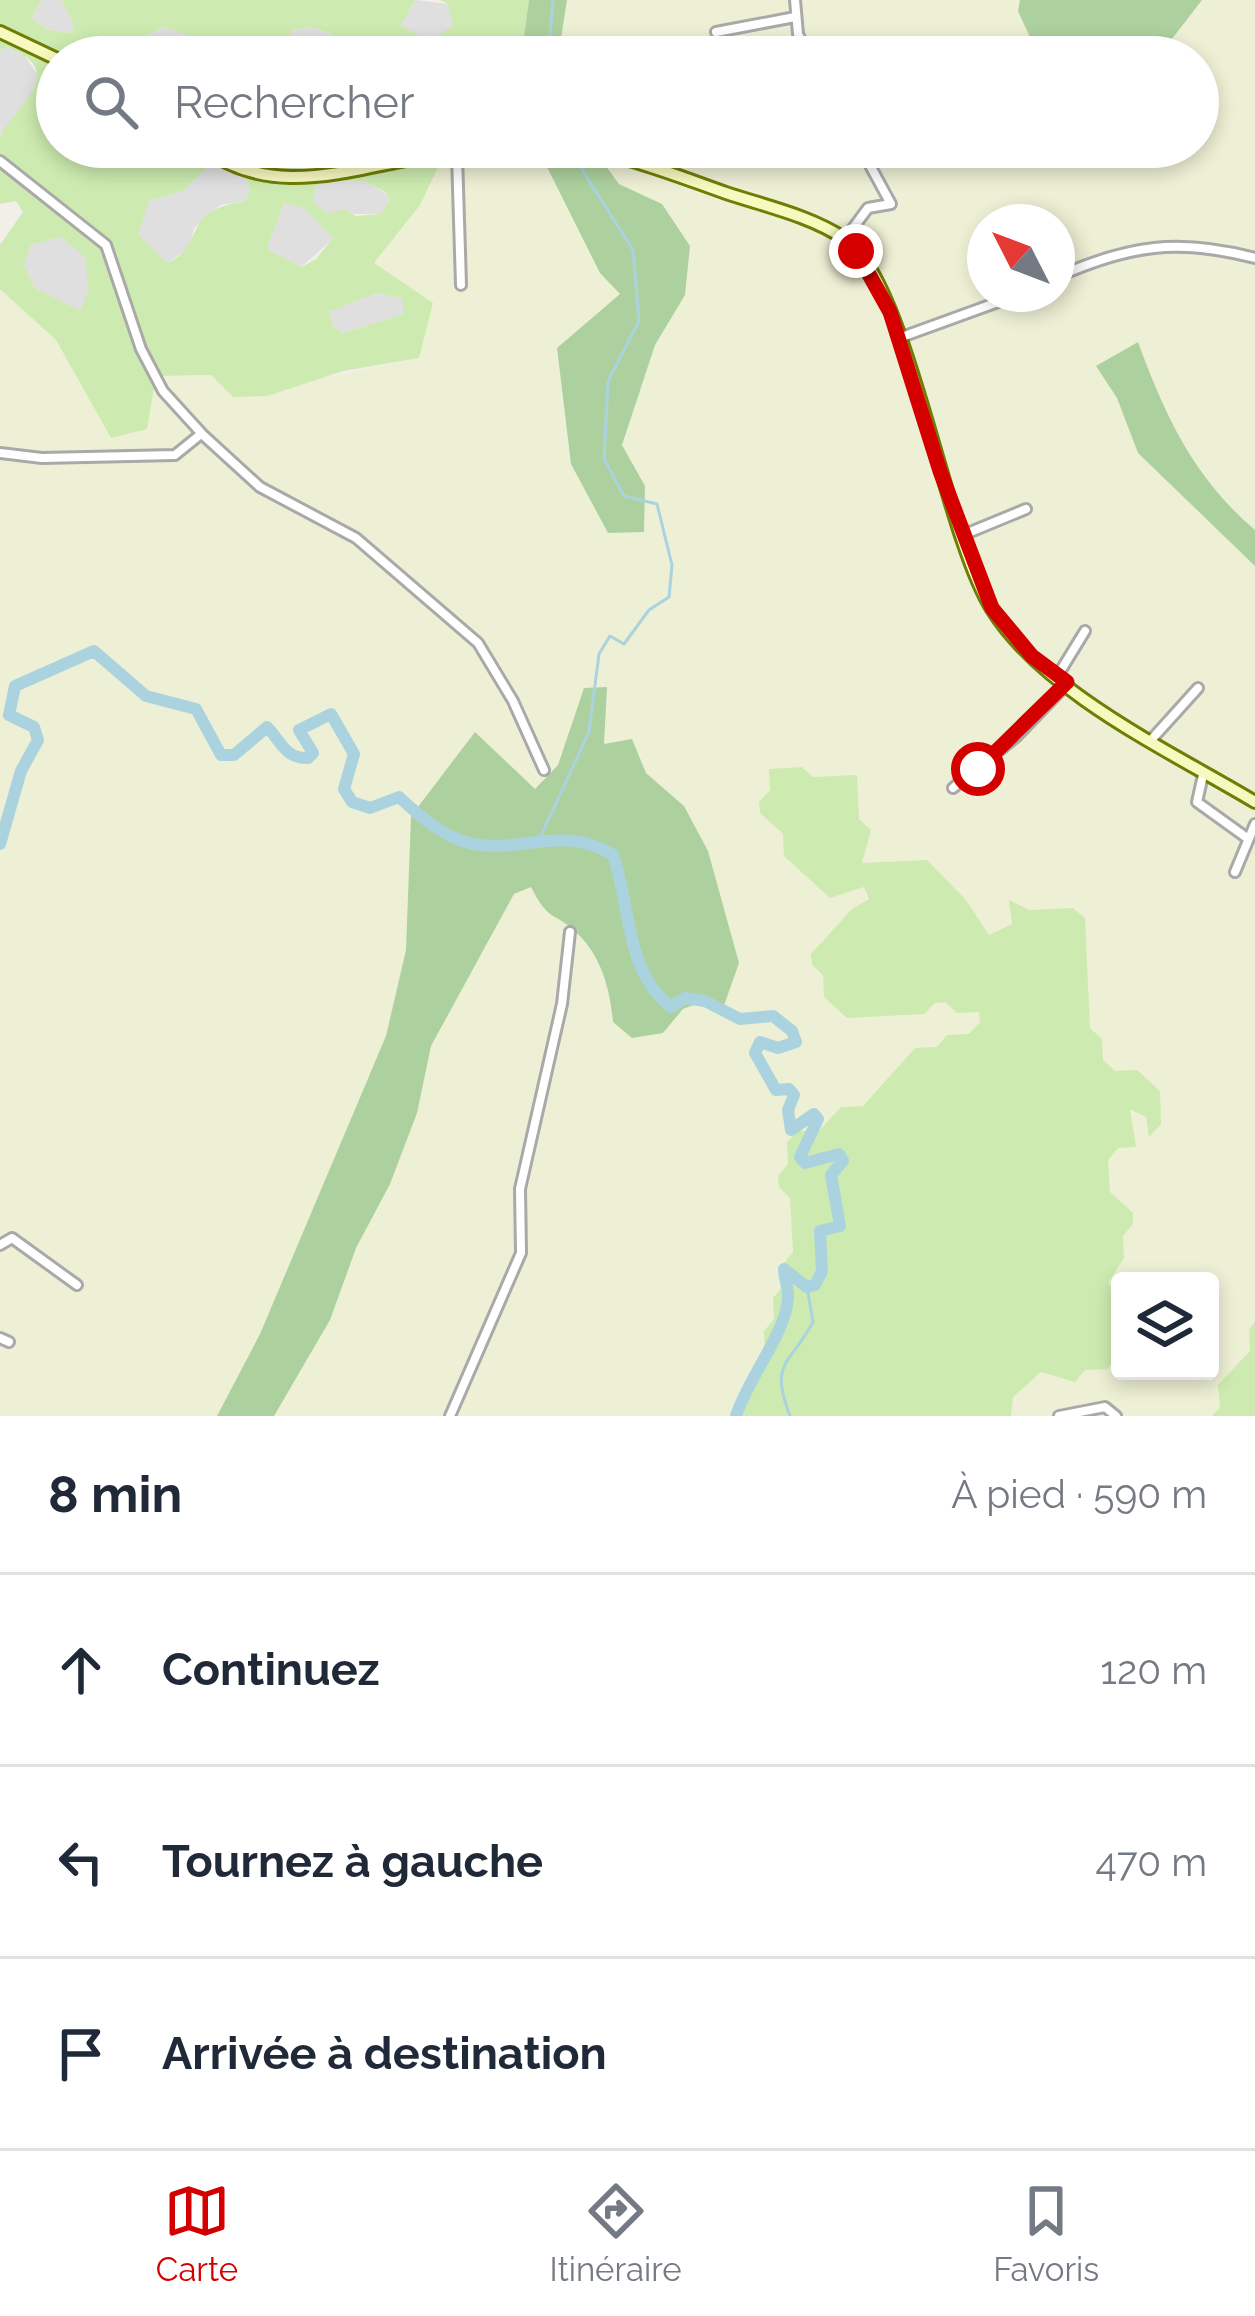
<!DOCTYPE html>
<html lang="fr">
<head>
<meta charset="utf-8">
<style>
	body { margin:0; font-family:Raleway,sans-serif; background:#f2f2f3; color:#1f2937 }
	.controls { position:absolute; right:36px; bottom:36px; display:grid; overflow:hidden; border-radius:12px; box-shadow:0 6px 18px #0003 }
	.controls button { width:108px; height:108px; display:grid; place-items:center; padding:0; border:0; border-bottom:3px solid #e0e1e3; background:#fff; color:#1f2937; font:60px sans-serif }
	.compass { position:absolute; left:967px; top:204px; width:108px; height:108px; border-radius:50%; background:#fff; box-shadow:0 6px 18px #0003; rotate:312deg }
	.stop { position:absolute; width:36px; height:36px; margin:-27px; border:9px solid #d40000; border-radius:50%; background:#fff }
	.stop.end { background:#d40000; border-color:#fff; box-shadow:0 3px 12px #0008 }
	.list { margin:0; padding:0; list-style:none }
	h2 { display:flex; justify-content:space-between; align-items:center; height:156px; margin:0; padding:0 48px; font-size:51px }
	h2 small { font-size:39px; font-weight:400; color:#747a83 }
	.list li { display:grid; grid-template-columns:78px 1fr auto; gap:36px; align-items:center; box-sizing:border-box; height:192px; padding:0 48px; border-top:3px solid #e0e1e3 }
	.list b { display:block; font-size:45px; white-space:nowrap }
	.list em { font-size:39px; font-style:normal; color:#747a83 }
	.icon { flex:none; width:66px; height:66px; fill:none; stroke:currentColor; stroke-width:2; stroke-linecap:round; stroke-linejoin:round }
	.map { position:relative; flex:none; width:1255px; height:1416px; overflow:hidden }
	.search { position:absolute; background:#fff; box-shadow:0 6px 18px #0003; left:36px; right:36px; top:36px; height:132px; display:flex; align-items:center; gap:30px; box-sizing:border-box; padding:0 42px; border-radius:66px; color:#747a83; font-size:45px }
	.sheet { height:732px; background:#fff }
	nav { display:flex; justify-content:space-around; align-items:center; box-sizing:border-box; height:168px; border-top:3px solid #e0e1e3; background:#fff; font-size:33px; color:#747a83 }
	nav a { display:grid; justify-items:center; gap:6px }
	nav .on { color:#d40000 }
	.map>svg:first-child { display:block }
</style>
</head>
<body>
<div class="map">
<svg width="1255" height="1416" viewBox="0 0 1255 1416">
	<rect width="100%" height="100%" fill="#f2efe9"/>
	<g fill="#e0dfdf">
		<path d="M 41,0 L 61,0 L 74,22 L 72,33 L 48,30 L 32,18 Z"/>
		<path d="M 415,0 L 448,4 L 454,26 L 432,41 L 401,26 Z"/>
		<path d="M 164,27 L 189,35 L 182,57 L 139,57 L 140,38 Z"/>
		<path d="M 312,27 L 332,34 L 333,42 L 318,55 L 292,57 L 282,49 L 292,30 Z"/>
		<path d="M 8,47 L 23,53 L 38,76 L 36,89 L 0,135 L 0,51 Z"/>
		<path d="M 241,147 L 329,147 L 321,171 Z"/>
		<path d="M 211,163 L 244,173 L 250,190 L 245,201 L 220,205 L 194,228 L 189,248 L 167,263 L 138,234 L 148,201 L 183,191 Z"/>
		<path d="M 323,181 L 366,182 L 387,194 L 389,202 L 382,214 L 329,214 L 312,203 L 315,188 Z"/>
		<path d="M 284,202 L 304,207 L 334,238 L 301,267 L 267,249 Z"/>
		<path d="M 61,237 L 87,258 L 88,294 L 80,312 L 35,288 L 24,265 L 31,245 Z"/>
		<path d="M 377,293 L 403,299 L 403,314 L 344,333 L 334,328 L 329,312 Z"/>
	</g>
	<path fill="#eef0d5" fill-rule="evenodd" d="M 567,0 L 1255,0 L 1255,1416 L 0,1416 L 0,289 L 56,340 L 111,438 L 147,429 L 155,376 L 211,375 L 233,397 L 419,358 L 432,303 L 373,264 L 420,205 L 440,163 L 473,147 L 537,147 L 600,273 L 620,294 L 557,349 L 571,464 L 645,486 L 622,445 L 655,345 L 685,295 L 662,204 L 619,184 L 592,147 L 1198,147 L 1198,57 L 558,57 ZM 985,222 L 1057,222 L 1057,294 L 985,294 ZM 1120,1281 L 1210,1281 L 1210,1371 L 1120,1371 Z"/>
	<g fill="#cdebb0" fill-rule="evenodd">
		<path d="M 0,0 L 41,0 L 32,18 L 48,30 L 72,33 L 73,22 L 61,0 L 415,0 L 401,26 L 432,41 L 453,25 L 448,4 L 440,0 L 529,0 L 521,57 L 496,57 L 498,47 L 483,43 L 481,57 L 299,57 L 318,55 L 333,42 L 332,34 L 312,27 L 292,30 L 283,49 L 292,57 L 182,57 L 188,35 L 164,27 L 140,38 L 139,57 L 57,57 L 57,147 L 241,147 L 321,171 L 329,147 L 355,147 L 357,158 L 373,159 L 401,147 L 473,147 L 440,163 L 420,205 L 374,263 L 433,303 L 419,358 L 343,371 L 267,396 L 233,397 L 211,375 L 156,376 L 147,429 L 111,438 L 56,340 L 0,289 L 0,245 L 23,212 L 16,201 L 0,204 C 0,188 0,151 0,136 C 14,107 71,73 8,47 L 0,51 ZM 211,163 L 244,173 L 250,190 L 245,201 C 178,211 208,245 167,263 L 138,234 L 149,201 L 183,191 ZM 323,181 L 366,182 L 387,193 L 389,201 L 381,214 L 356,216 L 344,209 L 329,214 L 313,203 L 315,188 ZM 284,203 L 304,208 L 333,238 L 316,259 L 301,267 L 267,249 ZM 61,237 L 86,258 L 88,293 L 80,311 L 35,288 L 24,265 L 31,245 ZM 377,293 L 403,299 L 403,314 L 344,333 L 334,328 L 329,312 Z"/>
		<path d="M 802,767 L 813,777 L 857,775 L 859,819 L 871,830 L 862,863 L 927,860 L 966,900 L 989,935 L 1012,924 L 1009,900 L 1029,910 L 1073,908 L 1085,918 L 1090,1028 L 1102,1039 L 1103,1060 L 1115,1071 L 1137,1070 L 1160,1091 L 1161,1124 L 1149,1137 L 1146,1117 L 1130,1109 L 1136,1147 L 1118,1148 L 1108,1160 L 1110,1192 L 1133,1213 L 1133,1224 L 1123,1236 L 1124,1258 L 1108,1283 L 1120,1301 L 1120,1355 L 1107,1369 L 1085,1370 L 1075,1382 L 1041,1372 L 1013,1397 L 1011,1416 L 735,1416 L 755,1387 L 754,1365 L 765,1353 L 764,1331 L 774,1319 L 773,1298 L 783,1286 L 783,1264 L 793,1252 L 790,1198 L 779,1187 L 778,1176 L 788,1164 L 787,1142 L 798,1131 L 820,1130 L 841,1107 L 863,1106 L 915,1048 L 937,1047 L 947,1035 L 969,1034 L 980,1022 L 979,1012 L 957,1013 L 945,1002 L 935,1003 L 924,1014 L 847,1018 L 824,997 L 823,975 L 812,965 L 811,954 L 852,909 L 869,899 L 864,887 L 830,898 L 784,856 L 783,834 L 760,813 L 759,802 L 770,790 L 769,769 Z"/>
		<path d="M 1255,1322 L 1255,1416 L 1212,1416 L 1220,1407 L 1218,1385 L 1250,1351 L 1249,1329 Z"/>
	</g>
	<g fill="#add19e">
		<path d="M 529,0 L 567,0 L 558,57 L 521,57 Z"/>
		<path d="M 1020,0 L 1202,0 L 1158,57 L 1039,57 L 1018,11 Z"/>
		<path d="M 537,147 L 592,147 L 619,184 L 662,204 L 690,246 L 685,295 L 655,345 L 622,445 L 645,486 L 644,532 L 608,533 L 571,464 L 557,348 L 620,294 L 600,273 Z"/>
		<path d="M 1138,342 C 1165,416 1194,478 1255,530 L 1255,566 L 1138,453 L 1117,398 L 1096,366 Z"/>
		<path d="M 607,687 L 604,744 L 632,739 L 646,773 L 684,806 L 708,851 L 739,963 L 722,1011 L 707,1000 L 683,1009 L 663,1033 L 632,1038 L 613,1022 C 610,990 602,957 577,933 C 553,910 550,924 531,887 L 514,894 L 431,1046 L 417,1113 L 390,1184 L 356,1248 L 330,1320 L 274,1416 L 217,1416 L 260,1334 L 386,1036 L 406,950 L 411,816 L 475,732 L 535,789 L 558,765 L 584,688 Z"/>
	</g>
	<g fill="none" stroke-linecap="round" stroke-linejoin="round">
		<g stroke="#aad3df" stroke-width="3">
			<path d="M 548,57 L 553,0"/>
			<path d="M 539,840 L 589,732 L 599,654 L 610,636 L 624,644 L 649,610 L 669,597 L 672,565 L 657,504 L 624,496 L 604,459 L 608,381 L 639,321 L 633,250 L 572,154"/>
			<path d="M 790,1416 C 769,1361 789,1367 813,1322 L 807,1287"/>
		</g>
		<path stroke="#aad3df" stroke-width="12" d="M 0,844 L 21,771 L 38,740 L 34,727 L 9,715 L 15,686 L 94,651 L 146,696 L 196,709 L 221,755 L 234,755 L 267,727 C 281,741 285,759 308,758 L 313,753 L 299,730 L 331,714 L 354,754 L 344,789 L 352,802 L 370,808 L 399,797 C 416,813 439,833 462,841 C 516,859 558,821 613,855 C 631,906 625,972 671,1007 L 685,998 L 705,1001 L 740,1019 L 773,1016 L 792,1031 L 796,1042 L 778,1048 L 760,1042 L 755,1053 L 776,1090 L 789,1089 L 794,1095 L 788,1110 L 791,1130 L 814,1114 L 818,1119 L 800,1157 L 805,1163 L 839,1154 L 843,1161 L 831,1175 L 840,1226 L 820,1231 L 822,1271 L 815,1285 L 807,1287 L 784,1269 C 784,1279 789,1289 788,1298 C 786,1333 748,1378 736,1416"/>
		<defs>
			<g id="street">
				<path d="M 795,0 L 798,34 L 809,57"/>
				<path d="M 716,32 L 795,17"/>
				<path d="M 457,155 L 461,285"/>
				<path d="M 0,161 L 106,245 L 141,349 L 163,391 L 203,435 L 260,487 L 356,538 L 478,643 L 513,701 L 544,770"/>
				<path d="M 845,239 L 868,208 L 891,204 L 860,147"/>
				<path d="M 1057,277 C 1129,245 1178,238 1255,258"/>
				<path d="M 899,338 L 1020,294"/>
				<path d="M 0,453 L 42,458 L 175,455 L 201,434"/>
				<path d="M 963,535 L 1026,509"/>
				<path d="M 1058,675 L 1085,631"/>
				<path d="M 1152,739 L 1198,688"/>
				<path d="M 1203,775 L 1197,802 L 1247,838"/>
				<path d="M 953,788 L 1017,736 L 1067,684"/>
				<path d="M 1235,872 L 1255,824"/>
				<path d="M 0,1245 L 12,1238 L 77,1285"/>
				<path d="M 0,1338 L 9,1342"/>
				<path d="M 450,1416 L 521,1253 L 520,1189 L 562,1004 L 570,932"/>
				<path d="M 1059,1416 L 1105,1407 L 1116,1416"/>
			</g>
			<g id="secondary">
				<path d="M 0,32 L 57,59"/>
				<path d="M 202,147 C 262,193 328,176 396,162 C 432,154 470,153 506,147"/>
				<path d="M 551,147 C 612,149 669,173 726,193 C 765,206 811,216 845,239 C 907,281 944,533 992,609 C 1045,694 1172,752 1255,802"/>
			</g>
		</defs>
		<use href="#street" stroke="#a9a9a9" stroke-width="14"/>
		<use href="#secondary" stroke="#707d05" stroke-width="16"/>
		<use href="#street" stroke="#fff" stroke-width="8"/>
		<use href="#secondary" stroke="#f7fabf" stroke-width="10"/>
	</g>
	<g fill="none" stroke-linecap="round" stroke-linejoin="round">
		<path stroke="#d40000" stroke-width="15" d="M 856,251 L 890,312 L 940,471 L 992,608 L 1032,656 L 1067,682 L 978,769"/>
	</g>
</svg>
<div class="controls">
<button><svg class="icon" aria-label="layers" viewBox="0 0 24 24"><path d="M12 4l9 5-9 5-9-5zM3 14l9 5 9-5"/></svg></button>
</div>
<svg class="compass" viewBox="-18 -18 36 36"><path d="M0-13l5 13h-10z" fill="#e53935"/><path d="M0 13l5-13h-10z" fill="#747a83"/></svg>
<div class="stop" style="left:978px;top:769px"></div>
<div class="stop end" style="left:856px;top:251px"></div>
<div class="search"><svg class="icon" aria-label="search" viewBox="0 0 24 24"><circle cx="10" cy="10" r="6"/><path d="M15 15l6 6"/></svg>Rechercher</div>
</div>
<section class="sheet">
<h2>8 min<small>À pied · 590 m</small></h2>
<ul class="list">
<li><svg class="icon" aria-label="ahead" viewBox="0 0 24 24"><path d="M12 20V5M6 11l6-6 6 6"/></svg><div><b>Continuez</b></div><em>120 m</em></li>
<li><svg class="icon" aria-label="left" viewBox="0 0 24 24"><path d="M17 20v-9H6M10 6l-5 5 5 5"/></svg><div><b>Tournez à gauche</b></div><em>470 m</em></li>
<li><svg class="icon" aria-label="arrive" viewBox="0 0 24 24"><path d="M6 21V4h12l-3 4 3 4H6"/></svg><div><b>Arrivée à destination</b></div></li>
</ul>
</section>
<nav>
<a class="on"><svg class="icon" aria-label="map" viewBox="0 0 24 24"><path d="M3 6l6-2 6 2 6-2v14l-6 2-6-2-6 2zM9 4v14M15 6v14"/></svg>Carte</a>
<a><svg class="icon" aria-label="directions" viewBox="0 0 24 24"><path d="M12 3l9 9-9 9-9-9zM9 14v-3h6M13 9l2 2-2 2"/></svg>Itinéraire</a>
<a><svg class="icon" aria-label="saved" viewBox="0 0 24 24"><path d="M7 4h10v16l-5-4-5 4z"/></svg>Favoris</a>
</nav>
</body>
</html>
